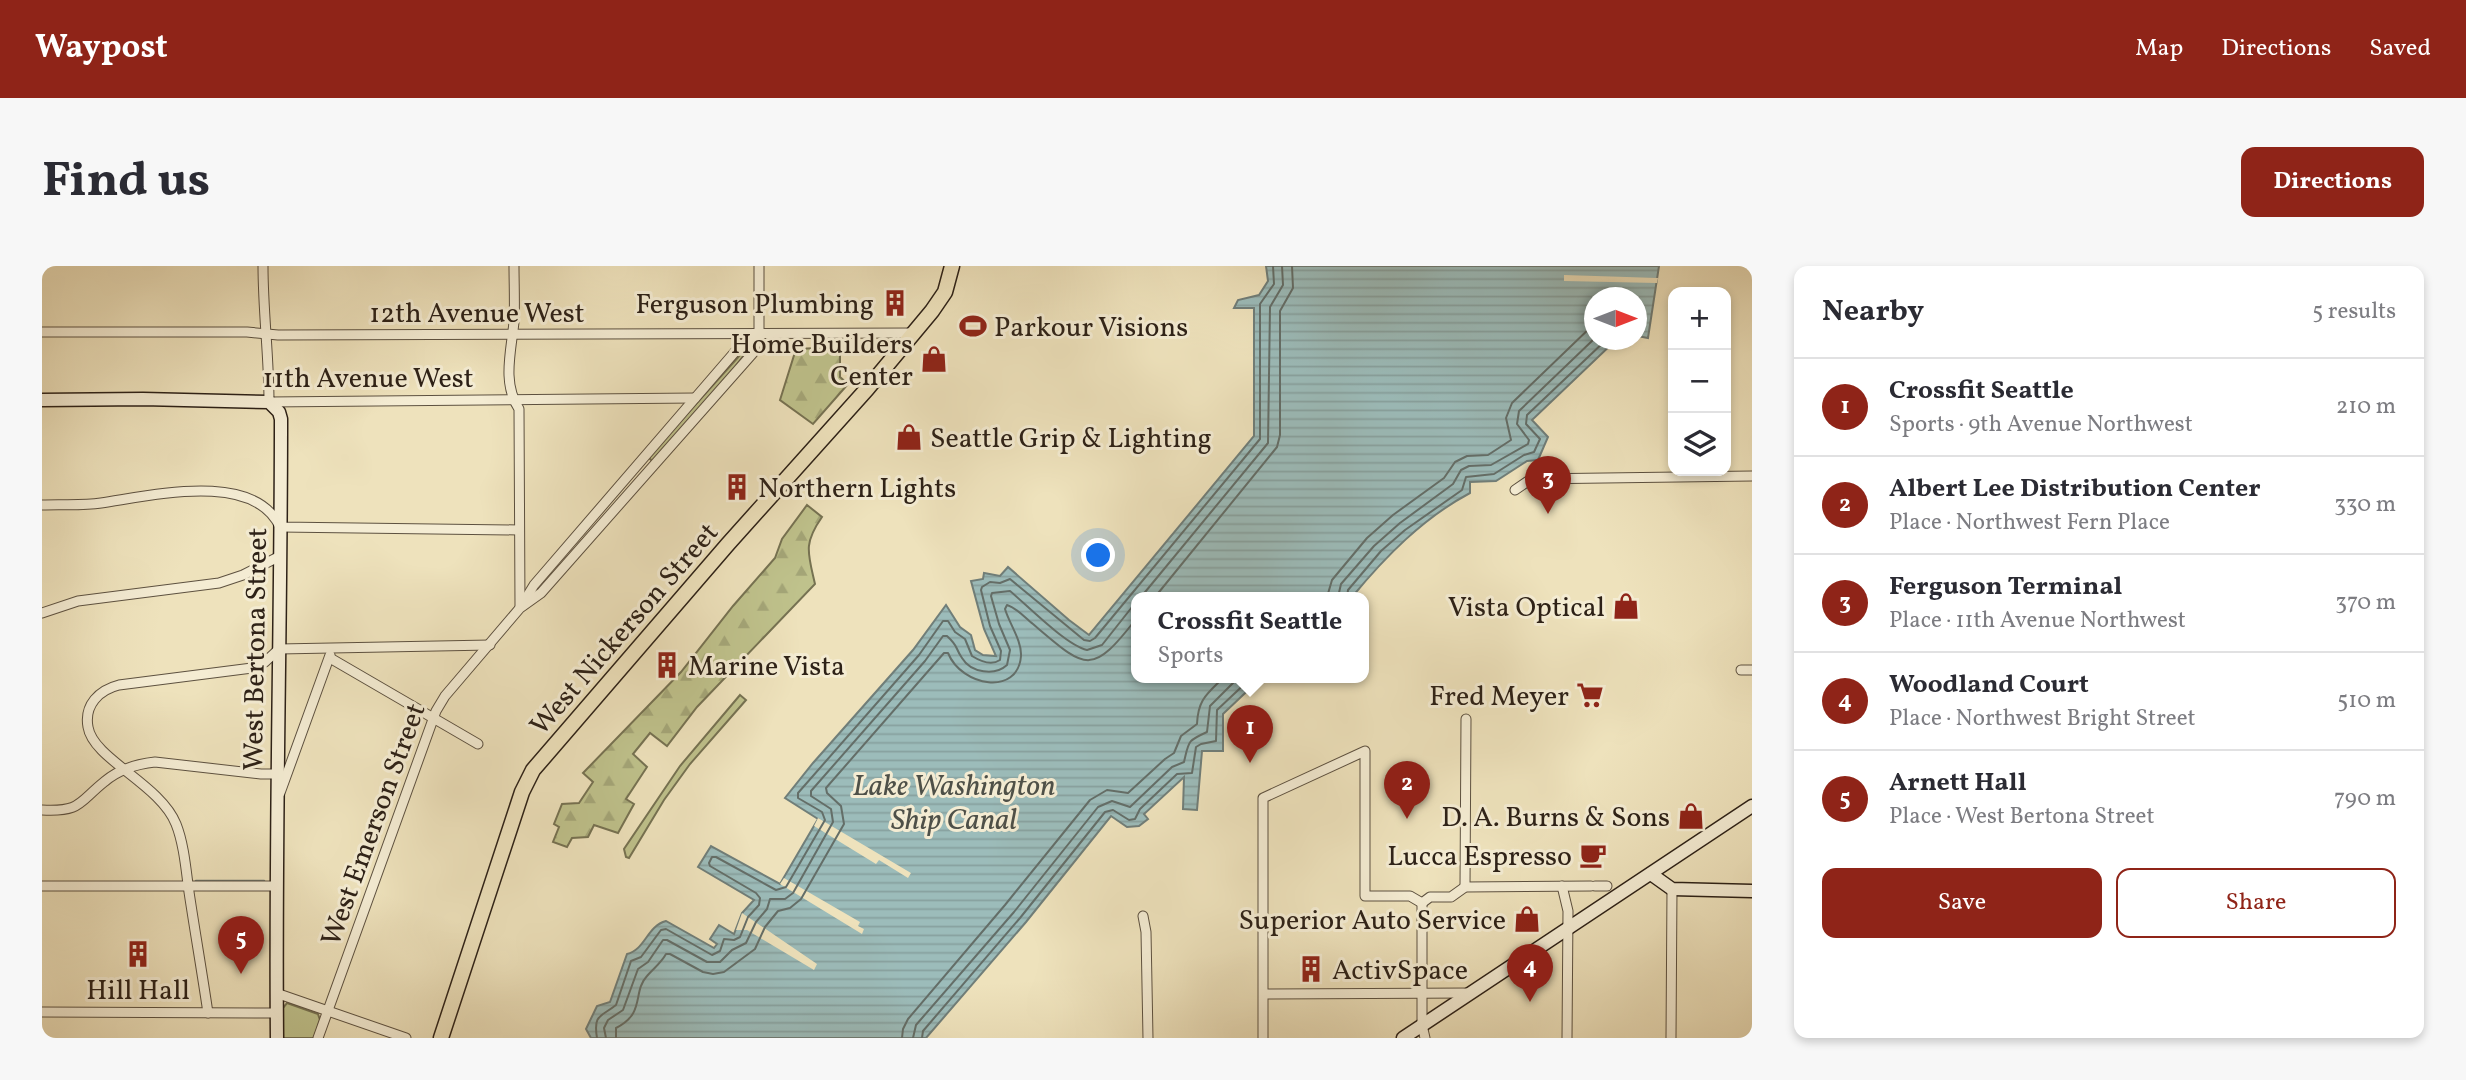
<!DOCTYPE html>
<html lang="en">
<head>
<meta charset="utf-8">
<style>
	body { margin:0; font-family:Vollkorn,serif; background:#f7f7f7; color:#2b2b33 }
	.controls { position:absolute; right:21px; top:21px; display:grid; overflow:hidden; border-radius:14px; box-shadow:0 4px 10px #0003 }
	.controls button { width:63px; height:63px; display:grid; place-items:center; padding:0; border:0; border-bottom:2px solid #e1e1e2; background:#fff; color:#2b2b33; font:35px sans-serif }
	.compass { position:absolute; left:1542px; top:21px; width:63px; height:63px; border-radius:50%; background:#fff; box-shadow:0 4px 10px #0003; rotate:90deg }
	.you { position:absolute; left:1057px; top:290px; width:24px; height:24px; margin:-18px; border:5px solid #fff; border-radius:50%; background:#1a73e8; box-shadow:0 0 0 10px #1a73e833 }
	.badge { display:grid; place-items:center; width:46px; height:46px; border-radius:50%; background:#8f2418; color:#fff; font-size:23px; font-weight:700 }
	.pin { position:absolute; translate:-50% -58px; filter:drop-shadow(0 2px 4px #0008) }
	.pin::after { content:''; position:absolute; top:37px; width:24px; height:21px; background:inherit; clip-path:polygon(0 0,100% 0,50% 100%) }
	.popup { position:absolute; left:1089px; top:326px; width:238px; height:91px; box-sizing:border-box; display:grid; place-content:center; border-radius:14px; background:#fff; filter:drop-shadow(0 2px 5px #0005); font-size:23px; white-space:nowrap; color:#7c7c81 }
	.popup b { font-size:26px; color:#2b2b33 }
	.popup::after { content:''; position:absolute; left:50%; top:100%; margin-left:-14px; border:14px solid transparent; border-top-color:#fff }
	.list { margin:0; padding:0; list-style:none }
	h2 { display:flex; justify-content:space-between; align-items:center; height:91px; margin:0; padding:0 28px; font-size:30px }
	h2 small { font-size:23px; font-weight:400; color:#7c7c81 }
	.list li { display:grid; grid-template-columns:46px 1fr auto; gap:21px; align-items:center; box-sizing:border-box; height:98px; padding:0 28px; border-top:2px solid #e1e1e2 }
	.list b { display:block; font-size:26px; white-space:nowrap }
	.list p { margin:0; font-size:23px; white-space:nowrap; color:#7c7c81 }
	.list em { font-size:23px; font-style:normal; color:#7c7c81 }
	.actions { display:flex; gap:14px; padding:21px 28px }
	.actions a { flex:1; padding:16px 0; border:2px solid #8f2418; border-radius:14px; text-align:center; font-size:24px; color:#8f2418 }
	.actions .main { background:#8f2418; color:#fff }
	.icon { flex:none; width:38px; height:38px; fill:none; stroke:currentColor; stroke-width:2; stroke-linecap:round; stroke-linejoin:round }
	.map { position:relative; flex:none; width:1710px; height:772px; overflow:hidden; border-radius:14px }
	header { display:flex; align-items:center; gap:42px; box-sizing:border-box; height:98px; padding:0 35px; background:#8f2418; color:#fff }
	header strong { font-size:33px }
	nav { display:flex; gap:38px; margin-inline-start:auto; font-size:24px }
	.intro { display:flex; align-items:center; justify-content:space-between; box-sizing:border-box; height:168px; padding:0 42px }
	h1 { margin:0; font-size:49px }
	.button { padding:18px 32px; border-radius:14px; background:#8f2418; color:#fff; font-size:24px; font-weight:700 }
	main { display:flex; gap:42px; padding:0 42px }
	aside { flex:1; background:#fff; border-radius:14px; box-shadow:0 4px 10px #0003 }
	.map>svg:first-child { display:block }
</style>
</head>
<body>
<header>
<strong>Waypost</strong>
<nav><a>Map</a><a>Directions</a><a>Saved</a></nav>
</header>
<div class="intro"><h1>Find us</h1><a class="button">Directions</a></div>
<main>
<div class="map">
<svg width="1710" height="772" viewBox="0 0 1710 772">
	<defs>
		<pattern id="forest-firs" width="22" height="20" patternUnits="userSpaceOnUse" patternTransform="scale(1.75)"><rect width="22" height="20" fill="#bfc28c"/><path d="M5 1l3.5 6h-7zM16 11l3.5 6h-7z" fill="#a4a678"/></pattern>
		<pattern id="water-rules" width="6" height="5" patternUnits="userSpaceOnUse" patternTransform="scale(1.75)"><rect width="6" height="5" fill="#9cbcba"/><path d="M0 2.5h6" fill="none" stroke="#87a19f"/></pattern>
	</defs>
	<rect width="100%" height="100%" fill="#eee2bc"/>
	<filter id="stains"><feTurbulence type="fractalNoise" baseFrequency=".00286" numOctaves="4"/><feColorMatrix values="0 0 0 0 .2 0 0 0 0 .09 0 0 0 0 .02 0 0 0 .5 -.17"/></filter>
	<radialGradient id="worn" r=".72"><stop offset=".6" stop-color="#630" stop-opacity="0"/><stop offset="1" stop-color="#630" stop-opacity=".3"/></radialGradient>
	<g fill="#bfc28c" stroke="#767252" stroke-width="2">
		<path d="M 708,78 L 707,82 C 692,103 676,124 659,143 C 643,161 626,177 611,196 L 606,191 Z"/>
		<path d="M 698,429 L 704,434 L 648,498 L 622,534 L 587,592 L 584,591 L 582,583 L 638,500 Z"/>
		<path d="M 245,737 L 276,748 L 278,754 L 272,772 L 240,772 L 240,743 Z"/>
	</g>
	<g fill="url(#forest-firs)" stroke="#767252" stroke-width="2">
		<path d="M 798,81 L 798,111 L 806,118 L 771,158 L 738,134 L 754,83 Z"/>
		<path d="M 765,239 L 780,251 C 761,278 766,287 773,318 L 655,441 L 625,480 L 608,467 L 591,488 L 605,501 L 584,533 L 592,538 L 576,567 L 552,559 L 546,571 L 530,572 L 525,581 L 511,576 L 517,561 L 512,558 L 520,538 L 537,537 L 551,516 L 541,507 L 639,406 L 691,340 L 733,292 L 740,273 Z"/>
	</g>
	<path fill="url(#water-rules)" stroke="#707e79" stroke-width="2" d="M 1224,0 L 1617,0 L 1606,72 L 1595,70 L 1594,32 L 1552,32 L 1552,74 L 1574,74 L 1490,154 L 1506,171 L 1496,194 L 1485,195 L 1454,215 L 1428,216 L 1428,227 C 1381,252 1343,291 1310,331 L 1094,331 L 1094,411 L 1220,411 L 1181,448 L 1181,485 L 1160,485 L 1155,544 L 1141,543 L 1142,511 L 1102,548 L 1106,553 L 1097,560 L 1085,561 L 1069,550 L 984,656 L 884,772 L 549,772 L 544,763 L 555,740 L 568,736 L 585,688 C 603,684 605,660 624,655 L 672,682 L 675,678 L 668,673 L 677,659 L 692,668 L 700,647 L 712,634 L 656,601 L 669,580 L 738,618 L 776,553 L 743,532 L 771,497 L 871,384 L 904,339 L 918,361 L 929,369 L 933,384 L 941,389 L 954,390 L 942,363 L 929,315 L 941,313 L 942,307 L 958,310 L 966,301 L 1027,354 L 1047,369 L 1212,170 L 1212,42 L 1192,42 L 1196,34 L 1217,29 L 1226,15 Z"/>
	<g fill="#eee2bc">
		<path d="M 1522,9 L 1616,12 L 1615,17 L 1522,15 Z"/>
		<path d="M 776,552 L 869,607 L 866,612 L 837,594 L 834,598 L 772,560 Z"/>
		<path d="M 742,612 L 818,656 L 816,660 L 822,663 L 820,668 L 738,618 Z"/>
		<path d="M 700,647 L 775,698 L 772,704 L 705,664 L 694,664 Z"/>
	</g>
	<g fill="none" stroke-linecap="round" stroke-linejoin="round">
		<g stroke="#646e68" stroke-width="2">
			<path d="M 1099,331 L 1226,177 L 1228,41 L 1241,19 L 1240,0"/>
			<path d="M 1113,331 L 1235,181 L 1238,169 L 1238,45 L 1251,22 L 1250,0"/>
			<path d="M 1285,331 L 1290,314 L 1325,272 L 1351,249 L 1402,212 L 1413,196 L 1425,190 L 1446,189 L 1469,174 L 1464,152 L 1470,137 L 1552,58"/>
			<path d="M 1296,331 L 1299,318 L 1332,280 L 1358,257 L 1411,218 L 1419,204 L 1427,200 L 1449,199 L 1486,178 L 1487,174 L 1475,158 L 1477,145 L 1552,73"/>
			<path d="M 1305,331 L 1306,324 L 1339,285 L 1363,264 L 1420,224 L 1424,211 L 1452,208 L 1482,189 L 1492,186 L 1498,173 L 1484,158 L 1485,149 L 1564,74"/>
			<path d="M 555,772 C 551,748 559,751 574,739 L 589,695 L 599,691 L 619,664 L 624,663 L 670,689 L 678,685 L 682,673 L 692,674 L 698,671 L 706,651 L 717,639 L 718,632 L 714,627 L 668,600 L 667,597 L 670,591 L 674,591 L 734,624 L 744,621 L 783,554 L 780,546 L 756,532 L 756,527 L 877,389 L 901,355 L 906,355 L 913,366 L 923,373 L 930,390 C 938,395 949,400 958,394 L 959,385 L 948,360 L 939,324 L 940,321 L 948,316 L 958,317 L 968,313 L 1042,374 L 1048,375 L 1053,372 L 1218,173 L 1218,38 L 1232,18 L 1231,0"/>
			<path d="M 564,772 L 562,762 L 566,754 L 581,744 L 596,703 L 606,696 L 621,674 L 625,674 L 665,696 L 678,696 L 690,684 L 704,677 L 714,656 L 725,643 L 728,633 L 743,633 L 751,627 L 791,556 L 789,543 L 769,530 L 769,525 L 883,395 L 901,370 L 905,370 C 917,381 912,380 920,392 C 929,407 953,410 965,399 L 968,384 L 957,358 L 949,330 L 950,327 L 968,325 C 986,340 1024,379 1045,384 L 1060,379 L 1094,336"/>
			<path d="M 574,772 L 574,762 C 604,747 590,726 605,710 C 612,702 619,697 624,688 L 628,688 L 661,706 L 671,708 L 682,706 L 713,683 L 723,661 L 736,645 L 748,642 L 759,633 L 802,558 L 799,540 L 785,527 L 784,522 L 902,387 L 906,387 C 920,421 976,430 979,390 C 980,375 967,357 963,343 L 965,339 C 975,342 983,352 991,358 C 1044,403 1049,411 1094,353"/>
			<path d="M 860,772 L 861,763 L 866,753 L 963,639 L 1048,534 L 1065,524 L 1086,527 L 1123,493 L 1132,487 L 1139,470 L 1155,458 C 1156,433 1165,428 1182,411"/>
			<path d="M 871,772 L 874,759 L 972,646 L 1056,541 L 1070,535 L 1088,541 L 1130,501 L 1142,496 C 1147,475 1145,475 1165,466 L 1168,440 L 1197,411"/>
			<path d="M 880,772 L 881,765 L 978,652 L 1063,546 L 1071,544 L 1087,554 L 1093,553 L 1098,543 L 1135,508 L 1150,507 L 1154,481 L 1159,478 L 1174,475 L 1175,444 L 1210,411"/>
		</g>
		<path stroke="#707e79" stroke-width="2.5" d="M 154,615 L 222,615"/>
		<defs>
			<g id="street">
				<path d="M 221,0 C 221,46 227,90 227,136 L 653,132"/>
				<path d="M 472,0 C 472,18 473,38 472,56 C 469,86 460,117 477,143 L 478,340"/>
				<path d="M 0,66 L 205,66 L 236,69 L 871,67"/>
				<path d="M 1473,224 L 1489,213 L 1710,210"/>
				<path d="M 0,239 C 19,238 40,240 59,237 C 108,230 212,204 238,261 L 477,264"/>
				<path d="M 481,337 L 492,319 L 698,80 L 715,70"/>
				<path d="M 0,347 L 36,335 L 177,317 L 201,309 L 238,290"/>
				<path d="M 288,392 L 436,478"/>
				<path d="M 1699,404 L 1710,404"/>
				<path d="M 238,527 L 288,389"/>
				<path d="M 0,544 C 39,546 36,537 62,516 C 77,503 94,498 113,496 L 219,508 L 235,508"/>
				<path d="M 0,620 L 235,620"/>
				<path d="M 1520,620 L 1526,645 L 1525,772"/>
				<path d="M 1553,620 L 1565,620"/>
				<path d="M 1423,621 L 1424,453"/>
				<path d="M 1380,637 L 1388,631 L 1409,631 L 1423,621 L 1549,620"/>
				<path d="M 1380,637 L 1380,759 L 1383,772"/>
				<path d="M 1101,650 L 1104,666 L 1106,772"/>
				<path d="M 234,727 L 364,772"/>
				<path d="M 1222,728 L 1427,727"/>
				<path d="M 0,746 L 235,747"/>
				<path d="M 166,747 C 160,706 153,666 147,626 C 144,604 142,578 134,558 C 118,518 51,493 46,461 C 42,439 57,424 77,419 L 210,402 L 223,396 L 237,383 L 448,379"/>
				<path d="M 276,772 L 394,445 L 403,430 L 478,342 L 499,327 L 711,87 L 717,68 L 717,0"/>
				<path d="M 1221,772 L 1221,532 L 1323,485 L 1323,630 L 1368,630 L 1380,637"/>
				<path d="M 1629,772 L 1630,623"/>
			</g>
			<g id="secondary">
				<path d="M 0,134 L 101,133 L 227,136 L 237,146 L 239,153 C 239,359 233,566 235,772"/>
				<path d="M 1609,608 L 1630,623 L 1710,625"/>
				<path d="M 1361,772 L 1710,540"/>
			</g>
			<path id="primary" d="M 399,772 L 480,526 L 491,504 L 686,278 L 825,123 L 890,45 L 903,26 L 910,0"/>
		</defs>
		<use href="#street" stroke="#5d5140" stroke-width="11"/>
		<use href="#secondary" stroke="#2d2117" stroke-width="15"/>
		<use href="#primary" stroke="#2d2117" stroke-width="17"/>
		<use href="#street" stroke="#f4ecd3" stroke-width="9"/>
		<use href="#secondary" stroke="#f4ecd3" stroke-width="12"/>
		<use href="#primary" stroke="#eee2bc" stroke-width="14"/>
	</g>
	<defs>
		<symbol id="building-bare" viewBox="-9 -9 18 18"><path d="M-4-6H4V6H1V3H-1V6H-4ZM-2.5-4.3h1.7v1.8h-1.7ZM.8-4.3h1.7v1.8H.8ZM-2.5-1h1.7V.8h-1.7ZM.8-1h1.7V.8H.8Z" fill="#8f2418" stroke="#f4ecd3" stroke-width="2.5" paint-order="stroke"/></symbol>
		<symbol id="stadium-bare" viewBox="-9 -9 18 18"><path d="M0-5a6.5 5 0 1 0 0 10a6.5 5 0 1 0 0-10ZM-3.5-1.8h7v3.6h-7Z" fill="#8f2418" stroke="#f4ecd3" stroke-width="2.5" paint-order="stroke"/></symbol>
		<symbol id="shop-bare" viewBox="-9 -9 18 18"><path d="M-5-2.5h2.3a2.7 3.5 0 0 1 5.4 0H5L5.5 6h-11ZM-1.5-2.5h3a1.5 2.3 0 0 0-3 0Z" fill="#8f2418" stroke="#f4ecd3" stroke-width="2.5" paint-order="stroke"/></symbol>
		<symbol id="supermarket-bare" viewBox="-9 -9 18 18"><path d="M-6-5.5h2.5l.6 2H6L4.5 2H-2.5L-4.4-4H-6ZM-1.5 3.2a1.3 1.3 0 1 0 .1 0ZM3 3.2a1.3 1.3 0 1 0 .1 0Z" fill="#8f2418" stroke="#f4ecd3" stroke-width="2.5" paint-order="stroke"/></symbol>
		<symbol id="cafe-bare" viewBox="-9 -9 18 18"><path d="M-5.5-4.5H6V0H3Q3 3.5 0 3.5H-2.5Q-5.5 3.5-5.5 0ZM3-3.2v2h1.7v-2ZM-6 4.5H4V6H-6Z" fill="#8f2418" stroke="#f4ecd3" stroke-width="2.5" paint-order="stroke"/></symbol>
	</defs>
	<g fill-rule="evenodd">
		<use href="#building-bare" x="834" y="18" width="38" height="38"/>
		<use href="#stadium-bare" x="912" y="41" width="38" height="38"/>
		<use href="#shop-bare" x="873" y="74" width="38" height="38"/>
		<use href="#shop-bare" x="848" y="152" width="38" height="38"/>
		<use href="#building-bare" x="676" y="202" width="38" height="38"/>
		<use href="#shop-bare" x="1565" y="321" width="38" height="38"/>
		<use href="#building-bare" x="606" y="380" width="38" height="38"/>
		<use href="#supermarket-bare" x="1529" y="410" width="38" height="38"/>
		<use href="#shop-bare" x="1630" y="531" width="38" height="38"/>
		<use href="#cafe-bare" x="1532" y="570" width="38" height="38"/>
		<use href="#shop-bare" x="1466" y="634" width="38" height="38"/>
		<use href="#building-bare" x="77" y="669" width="38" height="38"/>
		<use href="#building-bare" x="1250" y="684" width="38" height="38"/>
	</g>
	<g text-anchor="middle" stroke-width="6" stroke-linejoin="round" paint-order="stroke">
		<g font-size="28" fill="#2d2117" stroke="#f4ecd3" text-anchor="end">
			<text x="832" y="47">Ferguson Plumbing</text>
			<text x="952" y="70" text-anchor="start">Parkour Visions</text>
			<text x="871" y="87">Home Builders<tspan x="871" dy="32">Center</tspan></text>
			<text x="888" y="181" text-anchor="start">Seattle Grip &amp; Lighting</text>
			<text x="716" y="231" text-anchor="start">Northern Lights</text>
			<text x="1563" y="350">Vista Optical</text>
			<text x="646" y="409" text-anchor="start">Marine Vista</text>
			<text x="1527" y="439">Fred Meyer</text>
			<text x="1628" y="560">D. A. Burns &amp; Sons</text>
			<text x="1530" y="599">Lucca Espresso</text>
			<text x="1464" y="663">Superior Auto Service</text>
			<text x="1290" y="713" text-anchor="start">ActivSpace</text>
			<text x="96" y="733" text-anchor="middle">Hill Hall</text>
		</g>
		<g font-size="28" fill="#2d2117" stroke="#f4ecd3">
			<text x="435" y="56">12th Avenue West</text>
			<text x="326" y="121">11th Avenue West</text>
			<text transform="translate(581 362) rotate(-49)" y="10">West Nickerson Street</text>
			<text transform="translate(212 383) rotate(-89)" y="10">West Bertona Street</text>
			<text transform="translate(330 558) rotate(-70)" y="10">West Emerson Street</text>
		</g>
		<g font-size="30" font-style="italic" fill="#4e5048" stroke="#f4ecd3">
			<text x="912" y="529">Lake Washington<tspan x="912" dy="34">Ship Canal</tspan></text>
		</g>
	</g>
	<rect width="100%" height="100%" filter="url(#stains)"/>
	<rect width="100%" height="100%" fill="url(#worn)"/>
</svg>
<div class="controls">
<button>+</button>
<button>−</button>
<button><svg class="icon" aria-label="layers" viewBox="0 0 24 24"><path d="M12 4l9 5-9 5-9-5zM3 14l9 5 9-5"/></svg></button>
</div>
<svg class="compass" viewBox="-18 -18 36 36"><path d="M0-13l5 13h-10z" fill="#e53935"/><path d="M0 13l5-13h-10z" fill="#7c7c81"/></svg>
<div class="you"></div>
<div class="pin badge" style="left:1208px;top:497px">1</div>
<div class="popup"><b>Crossfit Seattle</b>Sports</div>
<div class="pin badge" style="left:1365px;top:553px">2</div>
<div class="pin badge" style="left:1506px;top:248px">3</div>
<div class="pin badge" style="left:1488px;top:736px">4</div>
<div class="pin badge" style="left:199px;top:708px">5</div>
</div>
<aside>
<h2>Nearby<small>5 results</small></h2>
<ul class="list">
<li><span class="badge">1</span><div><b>Crossfit Seattle</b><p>Sports · 9th Avenue Northwest</p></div><em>210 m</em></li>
<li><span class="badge">2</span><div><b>Albert Lee Distribution Center</b><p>Place · Northwest Fern Place</p></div><em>330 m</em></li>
<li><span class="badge">3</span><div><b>Ferguson Terminal</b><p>Place · 11th Avenue Northwest</p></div><em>370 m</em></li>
<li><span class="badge">4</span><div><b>Woodland Court</b><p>Place · Northwest Bright Street</p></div><em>510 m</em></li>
<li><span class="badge">5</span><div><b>Arnett Hall</b><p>Place · West Bertona Street</p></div><em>790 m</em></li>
</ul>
<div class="actions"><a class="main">Save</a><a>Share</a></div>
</aside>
</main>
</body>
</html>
